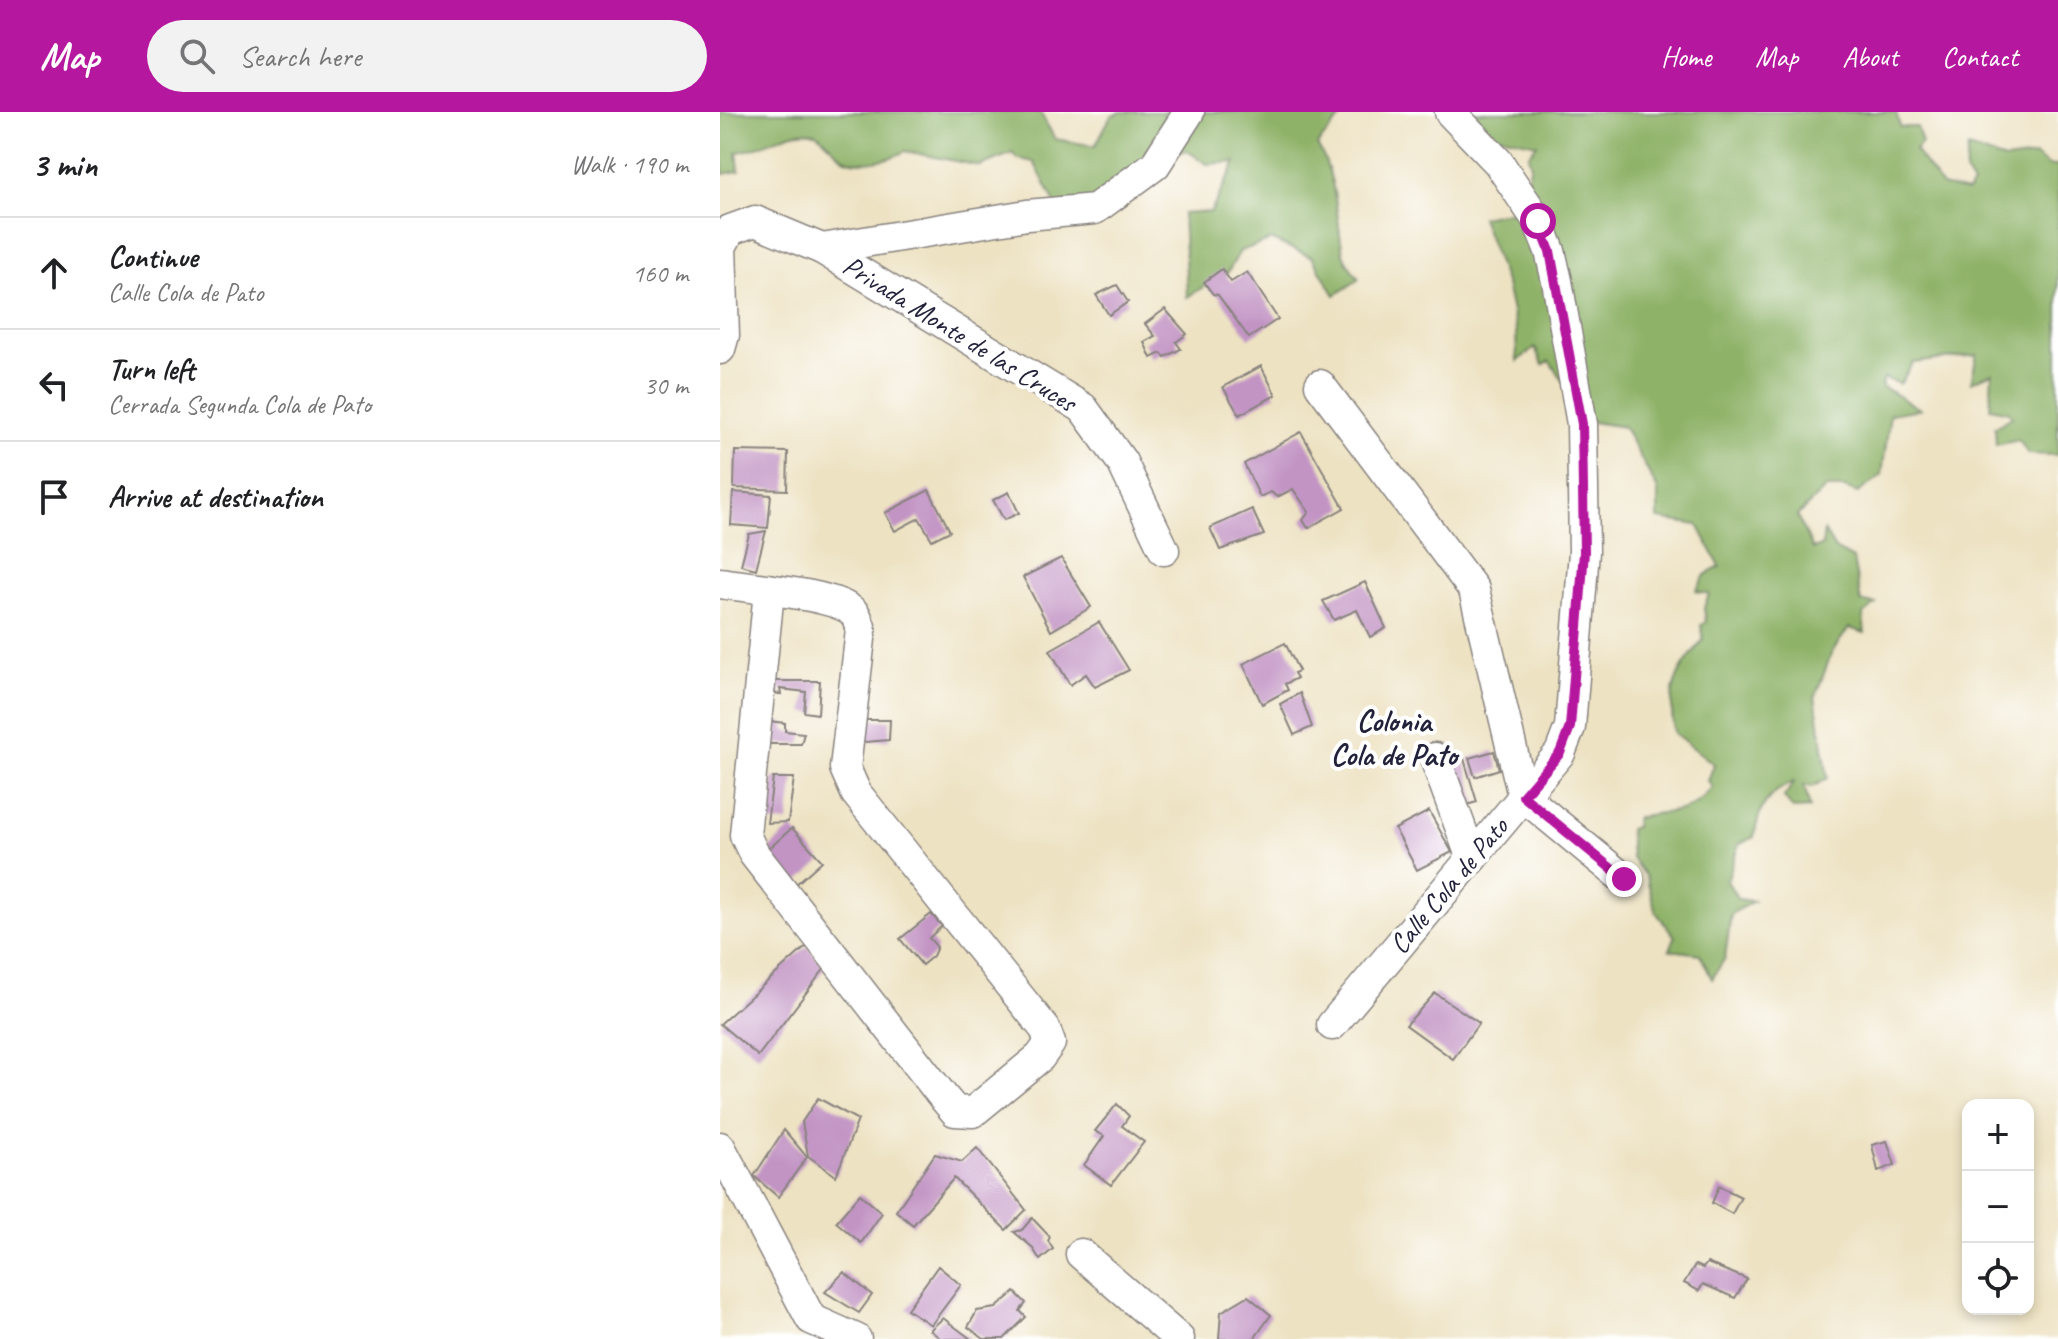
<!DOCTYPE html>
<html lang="en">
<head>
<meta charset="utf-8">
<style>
	body { margin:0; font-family:Caveat,sans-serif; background:#f2f2f2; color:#202124 }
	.controls { position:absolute; right:24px; bottom:24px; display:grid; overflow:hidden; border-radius:16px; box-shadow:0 4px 12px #0003 }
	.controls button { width:72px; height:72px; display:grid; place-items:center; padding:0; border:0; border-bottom:2px solid #e0e0e0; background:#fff; color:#202124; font:40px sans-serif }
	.stop { position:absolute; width:24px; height:24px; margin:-18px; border:6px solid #b5179e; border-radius:50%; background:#fff }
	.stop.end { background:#b5179e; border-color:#fff; box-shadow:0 2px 8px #0008 }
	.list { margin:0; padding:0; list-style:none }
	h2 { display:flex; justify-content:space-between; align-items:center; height:104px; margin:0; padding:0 32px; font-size:34px }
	h2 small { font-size:26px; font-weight:400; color:#757577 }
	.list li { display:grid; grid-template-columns:52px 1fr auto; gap:24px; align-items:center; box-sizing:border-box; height:112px; padding:0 32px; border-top:2px solid #e0e0e0 }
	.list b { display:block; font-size:30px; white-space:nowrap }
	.list p { margin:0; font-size:26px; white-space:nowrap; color:#757577 }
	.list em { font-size:26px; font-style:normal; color:#757577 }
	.icon { flex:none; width:44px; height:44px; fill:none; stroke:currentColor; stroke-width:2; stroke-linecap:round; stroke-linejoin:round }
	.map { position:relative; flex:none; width:1338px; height:1227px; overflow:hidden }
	header { display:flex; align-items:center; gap:48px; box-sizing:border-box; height:112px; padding:0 40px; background:#b5179e; color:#fff }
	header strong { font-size:38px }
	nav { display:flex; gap:44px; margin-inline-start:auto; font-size:28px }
	.search { width:560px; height:72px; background:#f2f2f2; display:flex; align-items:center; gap:20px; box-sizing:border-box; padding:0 28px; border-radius:44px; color:#757577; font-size:30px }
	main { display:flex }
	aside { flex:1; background:#fff }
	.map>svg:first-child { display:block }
</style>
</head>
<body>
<header>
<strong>Map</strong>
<div class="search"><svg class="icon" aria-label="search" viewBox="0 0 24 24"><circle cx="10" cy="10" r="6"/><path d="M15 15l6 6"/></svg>Search here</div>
<nav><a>Home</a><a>Map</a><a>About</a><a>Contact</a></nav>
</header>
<main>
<aside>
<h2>3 min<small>Walk · 190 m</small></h2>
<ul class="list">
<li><svg class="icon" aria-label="ahead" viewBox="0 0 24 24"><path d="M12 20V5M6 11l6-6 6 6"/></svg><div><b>Continue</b><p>Calle Cola de Pato</p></div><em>160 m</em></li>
<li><svg class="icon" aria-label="left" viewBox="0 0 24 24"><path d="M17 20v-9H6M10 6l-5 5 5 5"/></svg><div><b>Turn left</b><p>Cerrada Segunda Cola de Pato</p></div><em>30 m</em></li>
<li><svg class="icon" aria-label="arrive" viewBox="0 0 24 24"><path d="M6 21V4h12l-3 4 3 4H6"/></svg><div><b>Arrive at destination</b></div></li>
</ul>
</aside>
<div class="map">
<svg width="1338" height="1227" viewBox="0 0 1338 1227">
	<rect width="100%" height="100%" fill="#fff"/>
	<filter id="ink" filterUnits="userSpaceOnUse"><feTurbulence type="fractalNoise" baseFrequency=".0125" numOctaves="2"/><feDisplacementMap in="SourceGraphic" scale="16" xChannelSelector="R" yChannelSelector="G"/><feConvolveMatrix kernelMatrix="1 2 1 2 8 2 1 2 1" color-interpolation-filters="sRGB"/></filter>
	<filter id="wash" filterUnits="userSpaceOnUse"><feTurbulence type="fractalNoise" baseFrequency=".006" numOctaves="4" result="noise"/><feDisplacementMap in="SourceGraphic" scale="32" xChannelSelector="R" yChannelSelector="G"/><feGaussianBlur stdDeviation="1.8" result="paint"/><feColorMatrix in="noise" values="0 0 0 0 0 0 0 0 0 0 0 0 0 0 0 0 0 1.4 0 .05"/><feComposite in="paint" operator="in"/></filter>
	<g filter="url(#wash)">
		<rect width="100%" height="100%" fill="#ede2c2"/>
		<g fill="#8eb267" stroke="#586a51" stroke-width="2">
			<path d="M 0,0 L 320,0 L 335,27 L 375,34 L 391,4 L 401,0 L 651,0 L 622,4 L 597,33 C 617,64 616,105 623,141 C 625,150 634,160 639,167 L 615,183 L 592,145 L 552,128 L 520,139 L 508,160 L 467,185 L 463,102 L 491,100 L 516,50 L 487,52 L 466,38 L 418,60 L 373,88 L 336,93 L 314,50 L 296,46 L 293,41 L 260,54 L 185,39 C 171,48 139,54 124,46 C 113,40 106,25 95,21 C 71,13 44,38 17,40 L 19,59 L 3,62 Z"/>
			<path d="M 748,0 L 1176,0 L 1180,15 L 1197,15 L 1202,31 L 1195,38 L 1222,74 L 1247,80 L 1253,73 L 1245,60 L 1248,36 L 1285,48 L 1315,44 L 1329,54 L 1338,53 L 1338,343 L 1308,342 L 1299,328 L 1276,333 L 1275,315 L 1292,305 L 1289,300 L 1270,296 L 1272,261 L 1251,270 L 1257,243 L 1193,251 L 1180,272 L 1164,266 L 1161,274 L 1200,297 L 1170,302 L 1162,363 L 1138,381 L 1124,376 L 1106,376 L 1077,404 L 1093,437 L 1102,434 L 1104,419 L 1115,437 L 1133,447 L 1141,490 L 1156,492 L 1143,503 L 1145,521 L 1129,516 L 1112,540 L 1095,585 L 1108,666 L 1092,675 L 1084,673 L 1090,696 L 1073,697 L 1064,685 L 1074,670 C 1046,681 1039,696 1034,725 L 1019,732 L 1007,769 L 1018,787 L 1033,789 L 1011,802 L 1005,846 L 992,867 L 980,842 L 950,838 L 955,825 L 936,800 L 926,765 L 911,745 L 909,717 L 915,715 L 916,706 C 950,696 968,707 992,675 L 988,669 L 994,652 L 954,621 C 948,574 954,564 983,528 L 981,513 L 986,510 L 984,496 L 989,482 L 976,479 L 985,463 L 1000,455 L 978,413 L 938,407 L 938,378 L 904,315 L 872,310 L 829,249 L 823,253 L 815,236 L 797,249 L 796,218 L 786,173 L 761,105 L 798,98 L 811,53 L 808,43 L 817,32 L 763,20 L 765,11 Z"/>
		</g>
		<g id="blocks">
			<g fill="#c294c4">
				<path d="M 502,157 L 511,170 L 527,160 L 558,207 L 529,226 L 498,183 L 493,182 L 484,170 Z"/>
				<path d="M 397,173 L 408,190 L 389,203 L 376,183 Z"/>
				<path d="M 445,197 L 467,222 L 456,230 L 461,237 L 445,245 L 441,241 L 431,246 L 424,230 L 435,224 L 425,212 Z"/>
				<path d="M 541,254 L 556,283 L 519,303 L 503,275 Z"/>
				<path d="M 581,320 L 624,396 L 588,416 L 583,408 L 589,400 L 573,377 L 557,385 L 551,380 L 540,385 L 524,352 Z"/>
				<path d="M 15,339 L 68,340 L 67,378 L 14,376 Z"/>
				<path d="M 209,378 L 230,419 L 212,428 L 199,406 L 175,419 L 165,401 Z"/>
				<path d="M 13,380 L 51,383 L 48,416 L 11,413 Z"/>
				<path d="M 289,380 L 299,401 L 284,408 L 273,388 Z"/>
				<path d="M 532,397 L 544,423 L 500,438 L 490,416 Z"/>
				<path d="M 46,419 L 36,457 L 21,453 L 29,422 Z"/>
				<path d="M 341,446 L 371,495 L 331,519 L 303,465 Z"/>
				<path d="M 645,470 L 666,516 L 650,525 L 637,498 L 614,508 L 603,489 Z"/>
				<path d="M 379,510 L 409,558 L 375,575 L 366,562 L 350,573 L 330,538 Z"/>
				<path d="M 565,531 L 579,559 L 574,561 L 577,566 L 565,572 L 568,578 L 542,592 L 523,552 Z"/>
				<path d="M 52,569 L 100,569 L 98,602 L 84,600 L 86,580 L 60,577 L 61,582 L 51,581 Z"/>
				<path d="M 580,581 L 592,615 L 574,623 L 560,592 Z"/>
				<path d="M 135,608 L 170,608 L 169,628 L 133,631 Z"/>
				<path d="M 48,609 L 65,611 L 65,619 L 84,621 L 81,632 L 47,632 Z"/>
				<path d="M 774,639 L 779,657 L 755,665 L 749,646 Z"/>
				<path d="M 744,647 L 757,690 L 743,694 L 728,652 Z"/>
				<path d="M 53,666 L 74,666 L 68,710 L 47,711 Z"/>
				<path d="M 709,699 L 732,740 L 697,758 L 675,717 Z"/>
				<path d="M 72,716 L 102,749 L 74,774 L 44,741 Z"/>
				<path d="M 211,802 L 222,814 L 209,826 L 217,835 L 213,844 L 202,853 L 180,827 Z"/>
				<path d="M 87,834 L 105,856 L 38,944 L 0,912 Z"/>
				<path d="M 715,881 L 759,911 L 733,947 L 686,913 Z"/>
				<path d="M 98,986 L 138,1008 L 116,1064 L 88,1044 L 82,1010 Z"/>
				<path d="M 397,992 L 409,1004 L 402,1014 L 424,1030 L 391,1073 L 364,1053 L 384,1024 L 375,1019 Z"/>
				<path d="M 64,1018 L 87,1045 L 58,1085 L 34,1064 Z"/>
				<path d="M 1167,1029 L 1175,1053 L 1158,1059 L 1152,1033 Z"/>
				<path d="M 257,1036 L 306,1098 L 286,1118 L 234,1066 L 193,1113 L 176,1099 L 215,1042 L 242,1050 Z"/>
				<path d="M 999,1074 L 1021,1085 L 1012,1102 L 992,1091 Z"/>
				<path d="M 140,1082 L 162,1101 L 141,1131 L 116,1110 Z"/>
				<path d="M 312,1106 L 330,1125 L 328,1129 L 333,1137 L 320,1148 L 312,1135 L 294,1120 L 302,1118 Z"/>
				<path d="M 987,1151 L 1027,1167 L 1015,1186 L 983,1172 L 979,1179 L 964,1171 L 975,1153 L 983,1156 Z"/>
				<path d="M 218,1154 L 241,1173 L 211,1213 L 187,1197 Z"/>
				<path d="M 124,1160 L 152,1183 L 139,1201 L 105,1180 Z"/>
				<path d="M 295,1180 L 306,1191 L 300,1199 L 306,1205 L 284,1227 L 264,1227 L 248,1215 L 257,1199 L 276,1196 Z"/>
				<path d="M 528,1184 L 551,1203 L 534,1227 L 499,1227 L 501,1200 Z"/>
				<path d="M 223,1206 L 251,1227 L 221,1227 L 210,1218 Z"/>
			</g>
		</g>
	</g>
	<g filter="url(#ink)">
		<use href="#blocks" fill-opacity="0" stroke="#88827e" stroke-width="2"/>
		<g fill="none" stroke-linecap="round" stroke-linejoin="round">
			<defs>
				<g id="street">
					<path d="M 102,137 L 307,103 L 375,97 L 435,53 L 469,0"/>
					<path d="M 0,237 L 4,223 L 1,135 L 10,118 L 35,109 L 102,137 L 363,296 L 402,350 L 444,438"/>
					<path d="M 600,273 L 754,478 L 803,684 L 904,767"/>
					<path d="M 0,471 C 29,476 116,481 134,501 C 138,505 139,513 141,518 L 125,656 L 136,681 L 325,917 L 330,931 L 320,945 L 253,1000 L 235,999 L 224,986 L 34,742 L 25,723 L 49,479"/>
					<path d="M 715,646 L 751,744"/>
					<path d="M 612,913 L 840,641 L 850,615 L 864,440 L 862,312 L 837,169 L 830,139 L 818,109 L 778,50 L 730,0"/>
					<path d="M 0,1035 L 91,1207 L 136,1227"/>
					<path d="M 361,1142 L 459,1227"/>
				</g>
			</defs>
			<use href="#street" stroke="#88827e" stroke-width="33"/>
			<use href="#street" stroke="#fff" stroke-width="30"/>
		</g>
	</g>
	<g fill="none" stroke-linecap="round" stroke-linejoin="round" filter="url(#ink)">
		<path stroke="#b5179e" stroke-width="10" d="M 818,109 L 830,139 L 862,312 L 864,440 L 850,615 L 840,641 L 803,684 L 904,767"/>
	</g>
	<g text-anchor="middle" stroke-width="8" stroke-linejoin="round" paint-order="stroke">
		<g font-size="28" fill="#22223b" stroke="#fff">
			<text transform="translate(240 221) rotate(32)" y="10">Privada Monte de las Cruces</text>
			<text transform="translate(728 773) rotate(-50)" y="10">Calle Cola de Pato</text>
		</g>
		<g font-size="30" font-weight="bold" fill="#22223b" stroke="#fff">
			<text x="674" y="619">Colonia<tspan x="674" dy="34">Cola de Pato</tspan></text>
		</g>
	</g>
</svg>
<div class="controls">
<button>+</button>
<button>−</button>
<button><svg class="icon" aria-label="locate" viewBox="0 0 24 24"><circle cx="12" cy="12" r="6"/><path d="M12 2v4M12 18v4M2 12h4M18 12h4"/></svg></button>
</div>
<div class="stop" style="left:818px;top:109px"></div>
<div class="stop end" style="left:904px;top:767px"></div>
</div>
</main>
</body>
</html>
